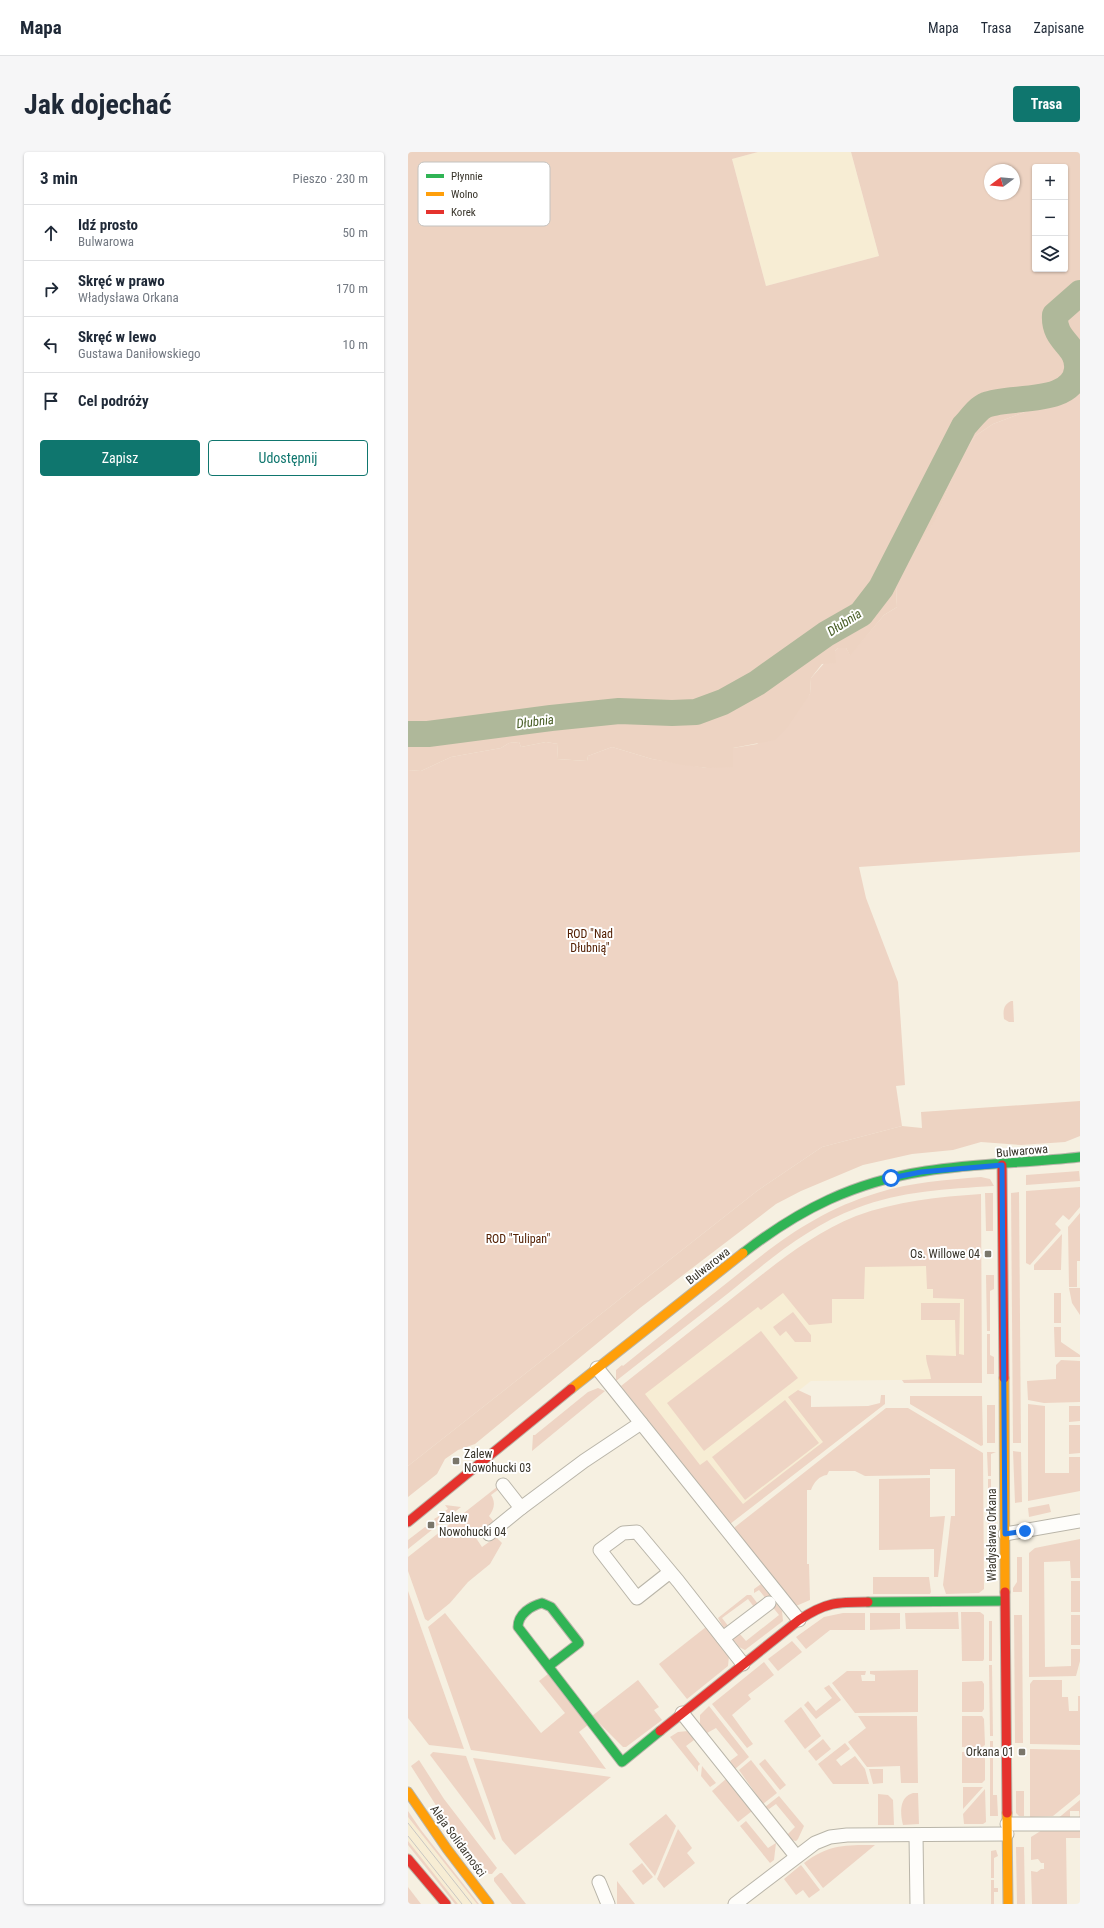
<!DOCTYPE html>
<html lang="pl">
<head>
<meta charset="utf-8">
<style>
	body { margin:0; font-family:"Roboto Condensed",sans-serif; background:#f6f6f7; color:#1f2937 }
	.controls { position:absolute; right:12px; top:12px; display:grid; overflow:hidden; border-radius:4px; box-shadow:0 1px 3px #0004 }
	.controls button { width:36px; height:36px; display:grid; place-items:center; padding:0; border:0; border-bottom:1px solid #e0e1e3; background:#fff; color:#1f2937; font:20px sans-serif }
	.compass { position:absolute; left:576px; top:12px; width:36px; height:36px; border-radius:50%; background:#fff; box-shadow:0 1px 3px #0004; rotate:254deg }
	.stop { position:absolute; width:12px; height:12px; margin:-9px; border:3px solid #1a73e8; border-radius:50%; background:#fff }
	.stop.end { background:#1a73e8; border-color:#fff; box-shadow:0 1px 4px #0008 }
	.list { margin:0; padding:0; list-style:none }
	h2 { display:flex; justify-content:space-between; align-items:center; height:52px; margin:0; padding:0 16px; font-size:17px }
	h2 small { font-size:13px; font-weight:400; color:#747a83 }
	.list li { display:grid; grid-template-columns:26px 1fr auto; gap:12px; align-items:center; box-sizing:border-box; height:56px; padding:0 16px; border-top:1px solid #e0e1e3 }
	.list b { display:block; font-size:15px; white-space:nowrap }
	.list p { margin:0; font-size:13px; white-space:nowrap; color:#747a83 }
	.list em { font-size:13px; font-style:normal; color:#747a83 }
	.actions { display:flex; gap:8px; padding:12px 16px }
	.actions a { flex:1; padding:9px 0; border:1px solid #0f766e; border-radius:4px; text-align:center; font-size:14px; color:#0f766e }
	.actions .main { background:#0f766e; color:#fff }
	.icon { flex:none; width:22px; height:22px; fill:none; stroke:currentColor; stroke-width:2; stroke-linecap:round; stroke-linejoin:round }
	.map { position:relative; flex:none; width:672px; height:1752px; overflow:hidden; border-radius:4px }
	header { display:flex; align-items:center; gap:24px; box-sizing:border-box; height:56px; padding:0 20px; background:#fff; border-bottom:1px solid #e0e1e3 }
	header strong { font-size:19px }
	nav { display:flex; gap:22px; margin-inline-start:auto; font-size:14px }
	.intro { display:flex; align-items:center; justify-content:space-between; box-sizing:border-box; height:96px; padding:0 24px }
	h1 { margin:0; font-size:28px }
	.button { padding:10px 18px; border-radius:4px; background:#0f766e; color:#fff; font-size:14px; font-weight:700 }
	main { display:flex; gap:24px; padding:0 24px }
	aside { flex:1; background:#fff; border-radius:4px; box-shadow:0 1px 3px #0004 }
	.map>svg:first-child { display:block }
</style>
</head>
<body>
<header>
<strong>Mapa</strong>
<nav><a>Mapa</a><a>Trasa</a><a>Zapisane</a></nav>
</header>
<div class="intro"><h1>Jak dojechać</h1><a class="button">Trasa</a></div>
<main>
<aside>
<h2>3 min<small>Pieszo · 230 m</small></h2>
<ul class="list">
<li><svg class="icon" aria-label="ahead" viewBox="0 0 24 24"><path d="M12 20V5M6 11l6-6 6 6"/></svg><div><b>Idź prosto</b><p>Bulwarowa</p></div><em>50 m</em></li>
<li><svg class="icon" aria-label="right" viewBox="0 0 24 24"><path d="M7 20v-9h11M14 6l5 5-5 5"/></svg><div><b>Skręć w prawo</b><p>Władysława Orkana</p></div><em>170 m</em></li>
<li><svg class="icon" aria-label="left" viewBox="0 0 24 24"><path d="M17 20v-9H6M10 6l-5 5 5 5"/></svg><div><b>Skręć w lewo</b><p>Gustawa Daniłowskiego</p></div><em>10 m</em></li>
<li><svg class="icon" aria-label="arrive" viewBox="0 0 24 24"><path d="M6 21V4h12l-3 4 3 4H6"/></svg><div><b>Cel podróży</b></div></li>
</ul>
<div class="actions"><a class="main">Zapisz</a><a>Udostępnij</a></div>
</aside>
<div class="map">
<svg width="672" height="1752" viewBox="0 0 672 1752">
	<rect width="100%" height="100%" fill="#f6f0e1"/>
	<g fill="#f7edd4">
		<path d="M 350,0 L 443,0 L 471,104 L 358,134 L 324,7 Z"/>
		<path d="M 567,1051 L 569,1227 L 403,1229 L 385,1243 L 421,1290 L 329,1362 L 227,1235 L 366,1123 Z"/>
		<path d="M 0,1665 L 69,1752 L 50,1752 L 0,1689 Z"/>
	</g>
	<g fill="#eed4c4">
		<path d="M 672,228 L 672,700 L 451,715 L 458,746 L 490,830 L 497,933 L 488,934 L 494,974 L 414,995 L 349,1039 L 0,1314 L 0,618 L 13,619 L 43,605 L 93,596 L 101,591 L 111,590 L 113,595 L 138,590 L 150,592 L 149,607 L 179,609 L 180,604 L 204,595 L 244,607 L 299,616 L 325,596 L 349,592 L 402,542 L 403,526 L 427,499 L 430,496 L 438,496 L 442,503 L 476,463 L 489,455 L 488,435 L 492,418 L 494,418 L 528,366 L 551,308 L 567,284 L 585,272 L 622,258 L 641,255 L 667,240 Z"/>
		<path d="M 603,849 L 605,849 L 606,870 L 601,870 L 596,867 C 595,859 595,853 603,849 Z"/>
		<path d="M 671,1019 L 672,1029 L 618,1033 L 618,1023 Z"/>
		<path d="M 573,1025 L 582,1027 L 586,1034 C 539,1037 493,1039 449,1056 C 401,1074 362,1107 323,1139 C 285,1169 246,1199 208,1229 L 208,1218 L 214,1213 L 215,1214 C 248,1187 281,1161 315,1134 C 365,1094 406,1060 469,1041 C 503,1030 538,1028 573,1025 Z"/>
		<path d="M 672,1035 L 672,1055 L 661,1068 L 655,1063 L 647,1072 L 653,1078 L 622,1113 L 618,1111 L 618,1039 Z"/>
		<path d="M 611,1040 L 613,1291 L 605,1291 L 603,1041 Z"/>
		<path d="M 577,1041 L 585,1041 L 585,1079 L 578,1079 Z"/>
		<path d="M 573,1042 L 574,1231 L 496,1231 L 494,1228 L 523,1227 C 522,1218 518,1212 518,1203 L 548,1204 L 547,1168 L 513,1168 L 513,1151 L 552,1151 L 551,1202 L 556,1203 L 556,1147 L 525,1146 L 525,1137 L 519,1137 L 518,1114 L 457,1115 L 456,1147 L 424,1147 L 424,1171 L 401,1173 L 375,1141 L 353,1158 L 350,1155 L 237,1242 L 292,1313 L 299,1308 L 335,1352 L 415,1290 L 380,1245 L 390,1238 L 403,1244 L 403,1255 L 460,1254 L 472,1251 L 473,1243 L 477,1243 L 477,1252 L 322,1372 L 213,1234 C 251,1204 289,1174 327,1144 C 365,1114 403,1082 448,1064 C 489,1049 530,1045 573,1042 Z"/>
		<path d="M 672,1061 L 672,1109 L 669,1109 L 669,1135 L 661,1135 L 660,1075 Z"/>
		<path d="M 654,1082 L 653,1118 L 626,1118 L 626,1113 Z"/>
		<path d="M 578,1123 L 586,1123 L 586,1137 L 582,1139 L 582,1179 L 579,1179 Z"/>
		<path d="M 661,1136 L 672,1136 L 672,1163 L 664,1151 Z"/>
		<rect x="646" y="1141" width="7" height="30"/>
		<path d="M 385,1160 L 403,1183 L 403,1190 L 387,1190 L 378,1179 L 372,1184 L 365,1175 Z"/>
		<path d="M 646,1175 L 653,1175 L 653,1190 L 672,1203 L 672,1205 L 647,1205 Z"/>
		<path d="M 353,1179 L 390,1226 L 296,1299 L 259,1251 Z"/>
		<path d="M 579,1182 L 582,1182 L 582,1203 L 586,1205 L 586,1222 L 579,1222 Z"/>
		<path d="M 653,1208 L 672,1209 L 672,1250 L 636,1251 L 620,1248 L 619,1229 L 648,1227 L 648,1213 Z"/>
		<path d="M 190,1236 L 197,1239 L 124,1299 L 125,1283 L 127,1283 L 180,1240 Z"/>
		<path d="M 502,1244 L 574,1244 L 575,1293 L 573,1294 L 502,1252 Z"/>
		<path d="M 377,1248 L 411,1291 L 337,1348 L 304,1305 Z"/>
		<path d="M 620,1252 L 637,1254 L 637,1321 L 661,1321 L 661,1305 L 672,1305 L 672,1339 L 620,1349 Z"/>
		<rect x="579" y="1253" width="8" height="38"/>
		<path d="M 661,1254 L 672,1254 L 672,1269 L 661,1270 Z"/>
		<path d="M 478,1256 L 500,1256 L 575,1301 L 576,1437 L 571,1441 L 538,1442 L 535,1433 L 543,1364 L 547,1364 L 547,1317 L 522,1317 L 522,1323 L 457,1324 L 447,1319 L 421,1319 L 419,1323 C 411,1324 406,1330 403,1338 L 399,1338 L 399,1412 L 401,1412 L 402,1448 L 388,1454 L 326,1378 L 327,1375 Z"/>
		<path d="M 661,1273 L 672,1273 L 672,1301 L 661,1302 Z"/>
		<path d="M 605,1299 L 613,1300 L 614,1350 L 607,1351 Z"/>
		<path d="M 579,1300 L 588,1300 L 583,1302 L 583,1324 L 580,1324 Z"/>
		<path d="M 522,1326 L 522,1365 L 537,1364 L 530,1425 L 526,1425 L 526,1397 L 471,1398 L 471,1327 Z"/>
		<path d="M 580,1327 L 583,1327 L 583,1347 L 588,1349 L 588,1427 L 580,1427 Z"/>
		<path d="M 89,1335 L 91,1337 L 83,1343 C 88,1351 86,1357 81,1364 L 87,1371 L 68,1386 L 74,1395 L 88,1385 L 94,1391 L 82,1412 L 60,1430 L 42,1451 L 20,1469 L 17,1467 L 0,1419 L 0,1405 Z"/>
		<path d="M 641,1352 L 643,1360 L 621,1365 L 620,1356 Z"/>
		<path d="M 37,1353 L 53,1355 L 39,1366 L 34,1361 L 40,1357 Z"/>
		<path d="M 31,1364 L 35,1369 L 0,1397 L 0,1388 L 17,1375 L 20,1377 L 28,1370 L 26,1367 Z"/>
		<path d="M 672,1387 L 672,1426 L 663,1426 L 662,1409 L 636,1410 L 637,1515 L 663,1514 L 663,1497 L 672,1497 L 672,1509 L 668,1524 L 621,1525 L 621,1401 L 627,1396 Z"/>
		<path d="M 609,1405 L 614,1405 L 614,1440 L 605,1440 L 605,1436 L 609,1430 Z"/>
		<path d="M 465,1425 L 521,1425 L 523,1440 L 522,1442 L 465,1442 Z"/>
		<rect x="663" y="1429" width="9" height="31"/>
		<path d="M 353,1432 L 374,1459 L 375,1469 L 337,1498 L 331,1495 L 324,1486 L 331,1481 L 338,1489 L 371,1463 L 351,1438 L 346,1441 L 346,1437 Z"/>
		<path d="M 0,1439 L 56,1597 L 21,1593 L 0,1566 Z"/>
		<path d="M 339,1443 L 343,1443 L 350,1452 L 346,1455 L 340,1447 L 314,1466 L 321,1475 L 317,1478 L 310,1466 Z"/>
		<path d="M 550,1460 L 551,1477 L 498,1477 L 497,1461 Z"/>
		<path d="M 553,1460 L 572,1460 L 576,1463 L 576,1507 L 575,1509 L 554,1509 Z"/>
		<path d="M 37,1461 L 133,1581 L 157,1561 L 131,1529 L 140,1522 L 180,1573 L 171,1580 L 198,1617 L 63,1598 L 20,1475 Z"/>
		<path d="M 435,1461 L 457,1461 L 457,1478 L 422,1478 L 398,1497 L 388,1485 L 416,1465 Z"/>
		<path d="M 462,1461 L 492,1461 L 492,1477 L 462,1478 Z"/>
		<path d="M 606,1463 L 614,1463 L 615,1591 L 607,1591 Z"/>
		<rect x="663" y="1463" width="9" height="30"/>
		<rect x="581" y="1469" width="3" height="40"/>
		<path d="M 298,1475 L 321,1504 L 320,1514 L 279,1547 L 251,1512 Z"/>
		<path d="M 384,1489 L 394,1500 L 370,1519 L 360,1507 Z"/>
		<path d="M 356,1510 L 366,1523 L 340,1543 L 343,1547 L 324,1563 L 345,1592 L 339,1596 L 304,1552 Z"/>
		<path d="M 581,1513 L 584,1513 L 585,1584 L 582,1584 Z"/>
		<path d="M 510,1518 L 510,1560 L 447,1561 L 424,1531 L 439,1519 L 458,1519 L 457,1523 L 453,1523 L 454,1529 L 467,1529 L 467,1523 L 462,1522 L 462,1519 Z"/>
		<path d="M 230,1528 L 251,1555 L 246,1558 L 254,1568 L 218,1595 L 215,1595 L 184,1564 Z"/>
		<path d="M 625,1528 L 654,1528 L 654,1545 L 660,1545 L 661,1559 L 670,1559 L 670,1544 L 672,1544 L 672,1593 L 622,1592 L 622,1532 Z"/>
		<path d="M 574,1529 L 576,1532 L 576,1557 L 574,1560 L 554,1560 L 554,1530 Z"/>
		<path d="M 421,1533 L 433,1548 L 408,1567 L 396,1553 L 400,1549 L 408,1559 L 424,1546 L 416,1536 Z"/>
		<path d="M 301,1554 L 341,1605 L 327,1617 L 322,1609 L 330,1603 L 308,1576 L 299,1581 L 292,1573 L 292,1563 Z"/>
		<path d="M 393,1555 L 413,1584 L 397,1597 L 376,1569 Z"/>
		<path d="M 450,1564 L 509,1564 L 510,1631 L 493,1631 L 492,1614 L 459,1615 L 440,1590 L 458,1576 Z"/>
		<path d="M 554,1564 L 574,1564 L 576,1567 L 577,1593 L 574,1595 L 554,1595 Z"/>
		<path d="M 280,1579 L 286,1588 L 278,1594 L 292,1612 L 290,1614 L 290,1620 L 262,1585 L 270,1580 Z"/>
		<path d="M 415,1587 L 423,1597 L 408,1609 L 400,1599 Z"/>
		<path d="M 582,1589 L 585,1589 L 585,1643 L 589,1643 L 590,1664 L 582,1664 Z"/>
		<path d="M 437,1591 L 442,1597 L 428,1608 L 433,1614 L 447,1604 L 457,1617 L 461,1632 L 425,1632 L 410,1612 Z"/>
		<path d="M 622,1597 L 672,1598 L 672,1642 L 645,1664 L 622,1665 Z"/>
		<path d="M 574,1599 L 577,1602 L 577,1628 L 574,1631 L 554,1631 L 554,1600 Z"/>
		<path d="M 25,1600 L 58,1604 L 88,1687 L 86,1688 L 22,1603 Z"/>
		<path d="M 65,1606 L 203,1625 L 107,1703 L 94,1688 Z"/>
		<path d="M 357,1607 L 378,1633 L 372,1638 L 351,1612 Z"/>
		<path d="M 11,1608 L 36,1647 L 89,1716 L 84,1722 L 81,1722 L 36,1666 L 3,1614 Z"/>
		<path d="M 343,1608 L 369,1641 L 355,1652 L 331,1618 Z"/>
		<path d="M 294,1614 L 308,1631 L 302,1635 L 293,1624 Z"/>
		<path d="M 461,1617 L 475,1617 L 475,1631 L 465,1632 Z"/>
		<path d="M 318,1627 L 344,1659 L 330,1670 L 304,1639 Z"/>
		<path d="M 555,1635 L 575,1635 L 555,1657 Z"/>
		<path d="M 577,1637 L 578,1670 L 575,1672 L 556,1672 L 555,1662 Z"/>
		<path d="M 608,1639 L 616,1639 L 616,1664 L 611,1664 L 608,1661 Z"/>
		<path d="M 505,1641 L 510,1641 L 511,1672 L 495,1673 C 492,1661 491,1645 505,1641 Z"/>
		<path d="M 470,1642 L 480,1643 L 485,1648 L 486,1673 L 470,1673 Z"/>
		<path d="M 371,1644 L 396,1674 L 390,1687 L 388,1689 L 384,1688 L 379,1683 L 387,1675 L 368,1652 L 361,1657 L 357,1655 Z"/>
		<path d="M 672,1648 L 672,1668 L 671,1659 L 662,1659 L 662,1668 L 648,1668 Z"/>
		<path d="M 0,1659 L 13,1678 L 71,1752 L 69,1752 L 0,1665 Z"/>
		<path d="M 258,1662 L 268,1674 L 247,1724 L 221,1692 Z"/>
		<path d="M 338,1669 L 360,1696 L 368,1691 L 366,1708 L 362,1711 L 332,1674 Z"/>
		<path d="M 639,1675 L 672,1675 L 672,1686 L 658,1686 L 659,1752 L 624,1752 L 623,1719 L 629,1720 L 633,1717 L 636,1717 L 636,1711 L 633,1711 L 630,1707 L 623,1708 L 623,1685 Z"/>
		<path d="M 270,1677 L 284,1696 L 279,1701 L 287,1711 L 256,1736 L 249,1727 Z"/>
		<path d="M 0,1689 L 50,1752 L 47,1752 L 0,1693 Z"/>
		<path d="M 467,1693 L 415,1736 L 396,1711 C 421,1692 438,1693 467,1693 Z"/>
		<path d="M 608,1695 L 616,1695 L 617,1752 L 609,1752 Z"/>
		<path d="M 588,1698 L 590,1704 L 586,1706 L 586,1726 L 583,1726 L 583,1699 Z"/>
		<path d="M 234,1711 L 245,1725 L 235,1733 L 224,1719 Z"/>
		<path d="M 393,1713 L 412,1738 L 401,1746 L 395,1738 L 388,1743 L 376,1727 Z"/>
		<path d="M 92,1721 L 94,1721 L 118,1752 L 104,1752 L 86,1729 L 86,1726 Z"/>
		<path d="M 583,1728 L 586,1728 L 586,1736 L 590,1736 L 590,1740 L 586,1740 L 586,1752 L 583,1752 Z"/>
		<path d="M 209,1729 L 227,1752 L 209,1752 Z"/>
		<path d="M 0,1735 L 13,1752 L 0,1752 Z"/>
	</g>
	<g fill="#edd3c2" fill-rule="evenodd">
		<path d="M 0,0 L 350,0 L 324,7 L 358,134 L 471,104 L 443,0 L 672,0 L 672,228 L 667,240 L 656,249 L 641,255 L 622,258 L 585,272 L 567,284 L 551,308 L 528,367 L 494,418 L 492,418 L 488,435 L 489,455 L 476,463 L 442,504 L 438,496 L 430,496 L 427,499 L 428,511 L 414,512 L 403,526 L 402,542 L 379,576 L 367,588 L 325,596 L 325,615 L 299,616 L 275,613 L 244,607 L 204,595 L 180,604 L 179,609 L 149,607 L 150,592 L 138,590 L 113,595 L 111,590 L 101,591 L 93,596 L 43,605 L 13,619 L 0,618 ZM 627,15 L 657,15 L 657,117 L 627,117 ZM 582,18 L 606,18 L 606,42 L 582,42 Z"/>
		<path d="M 672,949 L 672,984 L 657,990 L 613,993 L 573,990 L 545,998 L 504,1002 L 455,1013 L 393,1039 L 368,1052 L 232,1156 L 67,1292 L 50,1298 L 37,1307 L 29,1322 L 0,1345 L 0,1314 L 349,1039 L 414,995 L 494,974 L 514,976 L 513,960 Z"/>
	</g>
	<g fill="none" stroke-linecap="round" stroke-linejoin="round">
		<path stroke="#afb89a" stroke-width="26" d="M 0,582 L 20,582 L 143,566 L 211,559 L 264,561 L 288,560 L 315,550 L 349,531 L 418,482 L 453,462 L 473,436 L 556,274 C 562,268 570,256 578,253 C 602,243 666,254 669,217 C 671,193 645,190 647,163 L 672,141"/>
		<defs>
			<g id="street">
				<path d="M 189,1216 L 391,1468"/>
				<path d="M 95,1333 L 113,1356 L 176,1309 L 233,1271"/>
				<path d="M 81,1382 L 113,1356"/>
				<path d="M 597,1382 L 672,1369"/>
				<path d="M 262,1420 L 229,1446 L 192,1398 L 215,1381 L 229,1380 L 270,1429 L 335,1512"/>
				<path d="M 315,1486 L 361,1451"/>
				<path d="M 274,1561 L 388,1704"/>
				<path d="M 599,1672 L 672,1672"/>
				<path d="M 508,1683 L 509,1752"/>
				<path d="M 191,1730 L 200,1752"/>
				<path d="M 327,1752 L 407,1691 L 422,1685 L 439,1683 L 599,1682"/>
			</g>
			<g id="fast">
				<path d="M 335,1101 C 392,1057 446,1030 518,1019 C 568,1011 621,1011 672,1005"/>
				<path d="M 460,1450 L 596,1449"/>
				<path d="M 141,1514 L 171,1491 L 143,1455 L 134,1451 C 123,1454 110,1462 110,1475 L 214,1610 L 252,1579"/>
			</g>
			<g id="slow">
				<path d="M 596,1226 L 597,1440"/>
				<path d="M 163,1237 L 335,1101"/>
				<path d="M 0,1640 L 39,1697 L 81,1752"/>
				<path d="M 599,1661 L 600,1752"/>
			</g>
			<g id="jam">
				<path d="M 594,1013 L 596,1226"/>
				<path d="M 0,1370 L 163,1237"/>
				<path d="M 597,1440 L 599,1661"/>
				<path d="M 252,1579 L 391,1468 C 418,1450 429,1450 460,1450"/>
				<path d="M 0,1707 L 38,1752"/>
			</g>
		</defs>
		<use href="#street" stroke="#b9b5a9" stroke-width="15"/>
		<use href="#fast" stroke="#b9b5a9" stroke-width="11"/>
		<use href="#slow" stroke="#b9b5a9" stroke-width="11"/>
		<use href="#jam" stroke="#b9b5a9" stroke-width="11"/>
		<use href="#street" stroke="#fefdfa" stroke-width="13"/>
		<use href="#fast" stroke="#30b455" stroke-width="9"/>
		<use href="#slow" stroke="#ff9f0a" stroke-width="9"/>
		<use href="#jam" stroke="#e5322d" stroke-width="9"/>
		<g stroke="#c8c6c2" stroke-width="1">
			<path d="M 0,1671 L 64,1752"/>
			<path d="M 0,1684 L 54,1752"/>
		</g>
	</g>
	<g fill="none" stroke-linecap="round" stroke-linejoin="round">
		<path stroke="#1a73e8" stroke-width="5" d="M 483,1026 L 513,1020 L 594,1013 L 597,1382 L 617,1379"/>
	</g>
	<g fill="#7a766a" stroke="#fff" stroke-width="1.5">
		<rect x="576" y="1098" width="8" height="8" rx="2"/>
		<rect x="44" y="1305" width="8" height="8" rx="2"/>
		<rect x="19" y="1369" width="8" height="8" rx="2"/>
		<rect x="610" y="1596" width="8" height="8" rx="2"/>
	</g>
	<g text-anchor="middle" stroke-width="4" stroke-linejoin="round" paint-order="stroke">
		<g font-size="12" fill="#542104" stroke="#fff">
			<text x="182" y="786">ROD "Nad<tspan x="182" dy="14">Dłubnią"</tspan></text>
			<text x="110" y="1091">ROD "Tulipan"</text>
		</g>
		<g font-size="12" fill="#38342a" stroke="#fff">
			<text transform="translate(614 999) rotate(-5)" y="4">Bulwarowa</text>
			<text transform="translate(300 1114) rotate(-38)" y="4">Bulwarowa</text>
			<text transform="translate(584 1383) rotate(-90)" y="4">Władysława Orkana</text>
			<text transform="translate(50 1689) rotate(54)" y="4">Aleja Solidarności</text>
		</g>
		<g font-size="12" fill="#38342a" stroke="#fff" text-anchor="end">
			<text x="572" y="1106">Os. Willowe 04</text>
			<text x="56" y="1306" text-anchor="start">Zalew<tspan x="56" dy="14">Nowohucki 03</tspan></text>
			<text x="31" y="1370" text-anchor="start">Zalew<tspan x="31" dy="14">Nowohucki 04</tspan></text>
			<text x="606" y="1604">Orkana 01</text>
		</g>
		<g font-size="13" font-style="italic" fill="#485e26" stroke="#fff">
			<text transform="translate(436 470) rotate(-33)" y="5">Dłubnia</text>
			<text transform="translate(127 569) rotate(-7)" y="5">Dłubnia</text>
		</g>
	</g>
	<rect x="10" y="10" width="132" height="64" rx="6" fill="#fff" stroke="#c3c2bf" stroke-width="1"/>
	<rect x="18" y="22" width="18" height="4" fill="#30b455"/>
	<rect x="18" y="40" width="18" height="4" fill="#ff9f0a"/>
	<rect x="18" y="58" width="18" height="4" fill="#e5322d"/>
	<g font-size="11" fill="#38342a">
		<text x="43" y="28">Płynnie</text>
		<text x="43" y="46">Wolno</text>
		<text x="43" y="64">Korek</text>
	</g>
</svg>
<div class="controls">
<button>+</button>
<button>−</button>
<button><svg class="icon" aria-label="layers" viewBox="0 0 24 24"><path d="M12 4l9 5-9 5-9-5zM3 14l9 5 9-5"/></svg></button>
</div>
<svg class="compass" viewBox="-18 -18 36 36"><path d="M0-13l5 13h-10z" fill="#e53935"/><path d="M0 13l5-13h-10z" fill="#747a83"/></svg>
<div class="stop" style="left:483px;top:1026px"></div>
<div class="stop end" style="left:617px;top:1379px"></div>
</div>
</main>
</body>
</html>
